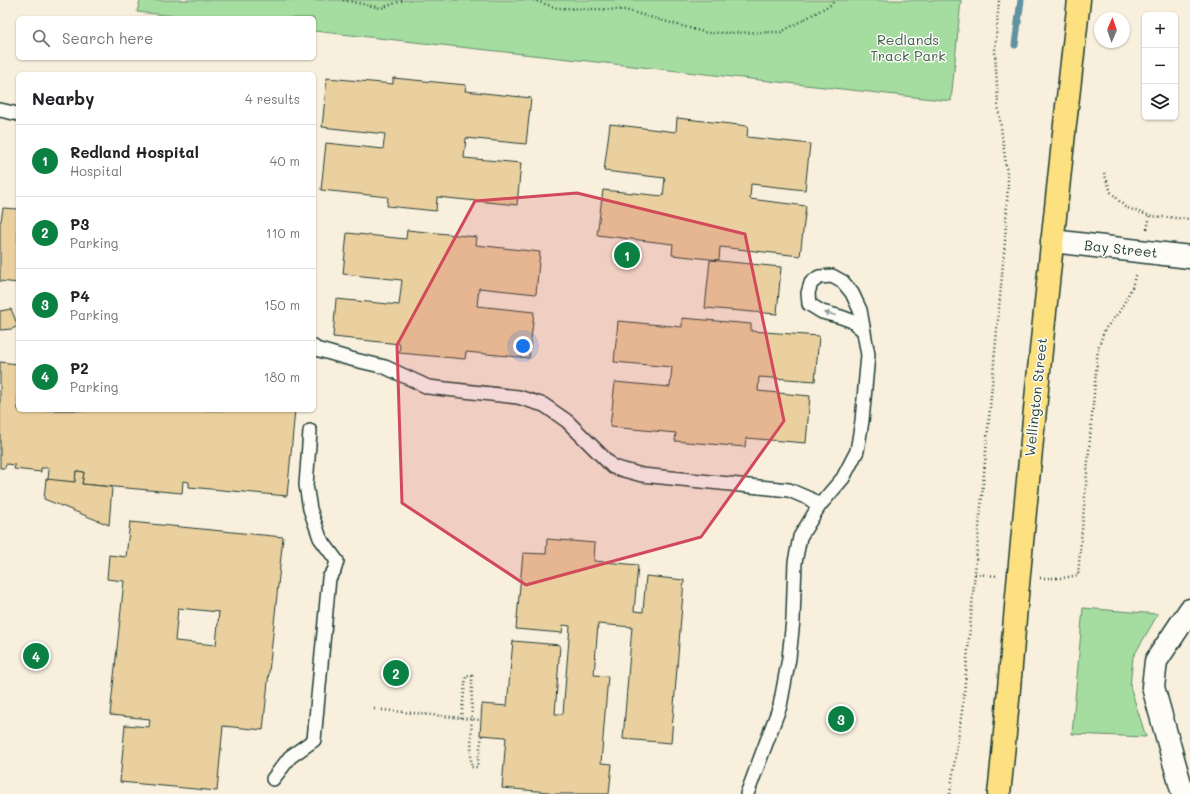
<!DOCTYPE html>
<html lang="en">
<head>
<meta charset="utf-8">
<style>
	body { margin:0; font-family:Mali,sans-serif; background:#f6f6f6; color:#202124 }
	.controls { position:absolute; right:12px; top:12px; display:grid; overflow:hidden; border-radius:6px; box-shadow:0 1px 3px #0004 }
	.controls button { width:36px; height:36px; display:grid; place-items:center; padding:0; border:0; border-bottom:1px solid #e0e0e0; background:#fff; color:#202124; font:20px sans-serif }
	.compass { position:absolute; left:1094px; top:12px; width:36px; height:36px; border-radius:50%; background:#fff; box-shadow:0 1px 3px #0004; rotate:2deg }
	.you { position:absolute; left:523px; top:346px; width:14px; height:14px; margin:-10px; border:3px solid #fff; border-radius:50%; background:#1a73e8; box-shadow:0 0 0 6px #1a73e833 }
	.badge { display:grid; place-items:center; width:26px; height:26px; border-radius:50%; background:#0b8043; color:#fff; font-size:13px; font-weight:700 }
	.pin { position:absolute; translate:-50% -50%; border:2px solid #fff; box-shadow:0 1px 4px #0006 }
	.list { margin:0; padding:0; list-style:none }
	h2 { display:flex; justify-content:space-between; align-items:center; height:52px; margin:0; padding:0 16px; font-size:17px }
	h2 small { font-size:13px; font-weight:400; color:#757577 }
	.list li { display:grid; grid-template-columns:26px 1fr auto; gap:12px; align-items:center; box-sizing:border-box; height:72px; padding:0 16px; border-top:1px solid #e0e0e0 }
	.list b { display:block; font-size:15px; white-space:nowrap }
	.list p { margin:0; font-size:13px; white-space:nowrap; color:#757577 }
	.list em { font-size:13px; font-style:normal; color:#757577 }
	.icon { flex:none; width:22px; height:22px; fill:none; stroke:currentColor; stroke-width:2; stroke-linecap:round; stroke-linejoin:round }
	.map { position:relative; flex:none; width:1190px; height:794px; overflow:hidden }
	.search { position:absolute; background:#fff; box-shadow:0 1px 3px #0004; left:16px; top:16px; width:300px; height:44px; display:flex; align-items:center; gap:10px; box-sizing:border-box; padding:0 14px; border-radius:6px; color:#757577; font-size:15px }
	.panel { position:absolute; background:#fff; box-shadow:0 1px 3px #0004; left:16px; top:72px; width:300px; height:340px; border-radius:6px }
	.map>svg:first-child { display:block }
</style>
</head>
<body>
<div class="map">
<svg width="1190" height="794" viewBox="0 0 1190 794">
	<rect width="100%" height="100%" fill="#f8efdd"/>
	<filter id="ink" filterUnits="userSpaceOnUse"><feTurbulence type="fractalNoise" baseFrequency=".025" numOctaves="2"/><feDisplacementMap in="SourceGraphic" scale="8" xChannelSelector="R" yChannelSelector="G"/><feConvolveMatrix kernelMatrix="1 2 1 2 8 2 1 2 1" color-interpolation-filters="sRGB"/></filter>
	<g filter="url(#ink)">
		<g fill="#a5dca0" stroke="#628c6a">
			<path d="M 140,0 L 961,0 L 951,101 L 314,31 L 314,18 L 193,18 L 137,12 Z"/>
			<path d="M 1083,608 L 1158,614 L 1133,657 L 1130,686 L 1146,737 L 1072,734 Z"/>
		</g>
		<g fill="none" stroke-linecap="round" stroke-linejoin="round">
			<path stroke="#5e93a1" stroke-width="7" d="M 1015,45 L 1021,0"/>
		</g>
		<g fill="#ebd09f" stroke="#1f3d34" fill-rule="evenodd">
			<path d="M 327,78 L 393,84 L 393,78 L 466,85 L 465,91 L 531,98 L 526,144 L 466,138 L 464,158 L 521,163 L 517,205 L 437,197 L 436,211 L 387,206 L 388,197 L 321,190 L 326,143 L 383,149 L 385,134 L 322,127 Z"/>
			<path d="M 677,118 L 748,126 L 747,137 L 810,144 L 805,190 L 751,184 L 750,199 L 806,206 L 800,256 L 720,247 L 719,260 L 672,255 L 673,244 L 597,235 L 603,190 L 663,196 L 665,178 L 604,171 L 610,124 L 676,132 Z"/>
			<path d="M 3,208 L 18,209 L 18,283 L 0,281 L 0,221 L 1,221 Z"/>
			<path d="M 407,230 L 477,237 L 476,245 L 540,252 L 536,294 L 479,288 L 477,306 L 534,312 L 529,358 L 466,352 L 465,359 L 399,353 L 400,344 L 333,337 L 336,299 L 399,305 L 402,280 L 343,274 L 347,233 L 406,239 Z"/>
			<path d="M 710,260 L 781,267 L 777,314 L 705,308 Z"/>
			<path d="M 11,309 L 18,326 L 12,329 L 0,330 L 0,311 Z"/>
			<path d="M 682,318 L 751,324 L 751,331 L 819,336 L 815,381 L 759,377 L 758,391 L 810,396 L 806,443 L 746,438 L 745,447 L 675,441 L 676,433 L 610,427 L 615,382 L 670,387 L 672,367 L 614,362 L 618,321 L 682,327 Z"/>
			<path d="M 0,362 L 18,364 L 18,410 L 295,410 L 287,496 L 189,487 L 189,482 L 183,481 L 182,493 L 82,484 L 84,472 L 76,471 L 75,482 L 48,480 L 49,468 L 41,468 L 41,472 L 14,469 L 15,465 L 6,464 L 5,468 L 0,468 Z"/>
			<path d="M 76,471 L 84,472 L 82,484 L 112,487 L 109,525 L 44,499 L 46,479 L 75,482 Z"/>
			<path d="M 130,522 L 283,537 L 263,730 L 223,726 L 217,791 L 120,782 L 125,725 L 149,727 L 150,719 L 110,715 L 124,581 L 107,579 L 109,555 L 126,557 ZM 178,608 L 219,612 L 216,645 L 175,641 Z"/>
			<path d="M 547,539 L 595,543 L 594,561 L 638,565 L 634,611 L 643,612 L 646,576 L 684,580 L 671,743 L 623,739 L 632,627 L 598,624 L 594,675 L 608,676 L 601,763 L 612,764 L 609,794 L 548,794 L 549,792 L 502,788 L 506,737 L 480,735 L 482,704 L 507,706 L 513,641 L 560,645 L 555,714 L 563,714 L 570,626 L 563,625 L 562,633 L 516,629 L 523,553 L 546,554 Z"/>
		</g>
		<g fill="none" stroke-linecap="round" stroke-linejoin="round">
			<defs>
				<g id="service">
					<path d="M 0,110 L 18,114"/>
					<path d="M 314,347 L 316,349 L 351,359 L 385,367 L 428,387 L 518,397 L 544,405 L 567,421 L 613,467 L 642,475 L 789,490 L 810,499 L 819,506"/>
					<path d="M 273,779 L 290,757 L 314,740 L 329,578 L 334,571 L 337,561 L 320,538 L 310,509 L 306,485 L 310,431"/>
					<path d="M 747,794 L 780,706 L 789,658 L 793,620 L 795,562 L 800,537 L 819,506 L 843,478 L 857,451 L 862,421 L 868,355 L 860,310 L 852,293 L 843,282 L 832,276 L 819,277 L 811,283 L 808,293 L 809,304 L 822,312 L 841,317 L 852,321 L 864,331"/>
				</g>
				<path id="minor" d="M 1183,794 L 1153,687 L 1156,661 L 1190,610"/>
				<path id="tertiary" d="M 1052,241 L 1190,257"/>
				<path id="primary" d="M 999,794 C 1007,721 1012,648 1019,574 C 1037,383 1057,191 1079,0"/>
			</defs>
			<use href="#service" stroke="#1f3d34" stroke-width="16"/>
			<use href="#minor" stroke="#1f3d34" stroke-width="25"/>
			<use href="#tertiary" stroke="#1f3d34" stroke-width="25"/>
			<use href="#primary" stroke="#1f3d34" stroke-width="25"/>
			<g stroke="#1f3d34" stroke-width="2.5" stroke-dasharray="1 3" stroke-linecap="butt">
				<path d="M 343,0 L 381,8 L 405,0"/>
				<path d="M 533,0 L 557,8 L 625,10 L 707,33 L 781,32 L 832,4 L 834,0"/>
				<path d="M 1104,173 L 1111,192 L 1125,207 L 1150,216 L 1190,219"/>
				<path d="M 1147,229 L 1150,216"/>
				<path d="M 975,574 L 998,576"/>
				<path d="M 1040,578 L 1063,578 L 1078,575 L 1098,348 L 1105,329 L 1120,311 L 1132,287 L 1136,273"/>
				<path d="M 374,709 L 481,720"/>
				<path d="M 461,718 L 466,676 L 472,676 L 471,767 L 477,767 L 482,735"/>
				<path d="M 950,794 L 963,704 L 1005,242 L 1008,181 L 998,104 L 995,51 L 999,0"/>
			</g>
			<use href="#service" stroke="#fdfcf7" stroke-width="13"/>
			<use href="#minor" stroke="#fdfcf7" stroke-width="22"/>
			<use href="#tertiary" stroke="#fdfcf7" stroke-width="22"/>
			<use href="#primary" stroke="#fde080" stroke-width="22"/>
		</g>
		<defs><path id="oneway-solid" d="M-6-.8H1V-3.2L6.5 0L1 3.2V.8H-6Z"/></defs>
		<use fill="#8e9c96" href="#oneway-solid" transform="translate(830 314) rotate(-166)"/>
	</g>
	<path fill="#d1495b" fill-opacity="0.2" stroke="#d1495b" stroke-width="3" stroke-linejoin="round" d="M 577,193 L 745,234 L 784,421 L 701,537 L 526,585 L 402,503 L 397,345 L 475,201 Z"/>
	<g text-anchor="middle" stroke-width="3" stroke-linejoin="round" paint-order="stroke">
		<g font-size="14" fill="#3a5d4a" stroke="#fdfcf7">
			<text x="908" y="45">Redlands<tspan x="908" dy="16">Track Park</tspan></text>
		</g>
		<g font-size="14" fill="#1f3d34" stroke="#fdfcf7">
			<text transform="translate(1121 249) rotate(6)" y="5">Bay Street</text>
			<text transform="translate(1036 397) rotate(-84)" y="5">Wellington Street</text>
		</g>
	</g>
</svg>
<div class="controls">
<button>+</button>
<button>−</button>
<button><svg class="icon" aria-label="layers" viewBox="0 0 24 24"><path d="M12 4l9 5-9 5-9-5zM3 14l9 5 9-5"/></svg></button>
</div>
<svg class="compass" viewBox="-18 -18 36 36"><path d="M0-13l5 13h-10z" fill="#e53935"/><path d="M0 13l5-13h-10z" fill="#757577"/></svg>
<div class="you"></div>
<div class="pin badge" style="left:627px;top:255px">1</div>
<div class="pin badge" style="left:396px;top:673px">2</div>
<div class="pin badge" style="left:841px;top:719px">3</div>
<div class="pin badge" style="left:36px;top:656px">4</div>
<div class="search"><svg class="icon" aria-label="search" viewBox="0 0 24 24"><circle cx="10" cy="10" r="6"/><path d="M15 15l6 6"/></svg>Search here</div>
<section class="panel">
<h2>Nearby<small>4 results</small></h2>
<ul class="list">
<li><span class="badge">1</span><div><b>Redland Hospital</b><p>Hospital</p></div><em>40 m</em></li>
<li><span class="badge">2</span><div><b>P3</b><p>Parking</p></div><em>110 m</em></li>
<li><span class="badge">3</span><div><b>P4</b><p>Parking</p></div><em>150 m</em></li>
<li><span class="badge">4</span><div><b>P2</b><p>Parking</p></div><em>180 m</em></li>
</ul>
</section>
</div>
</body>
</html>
